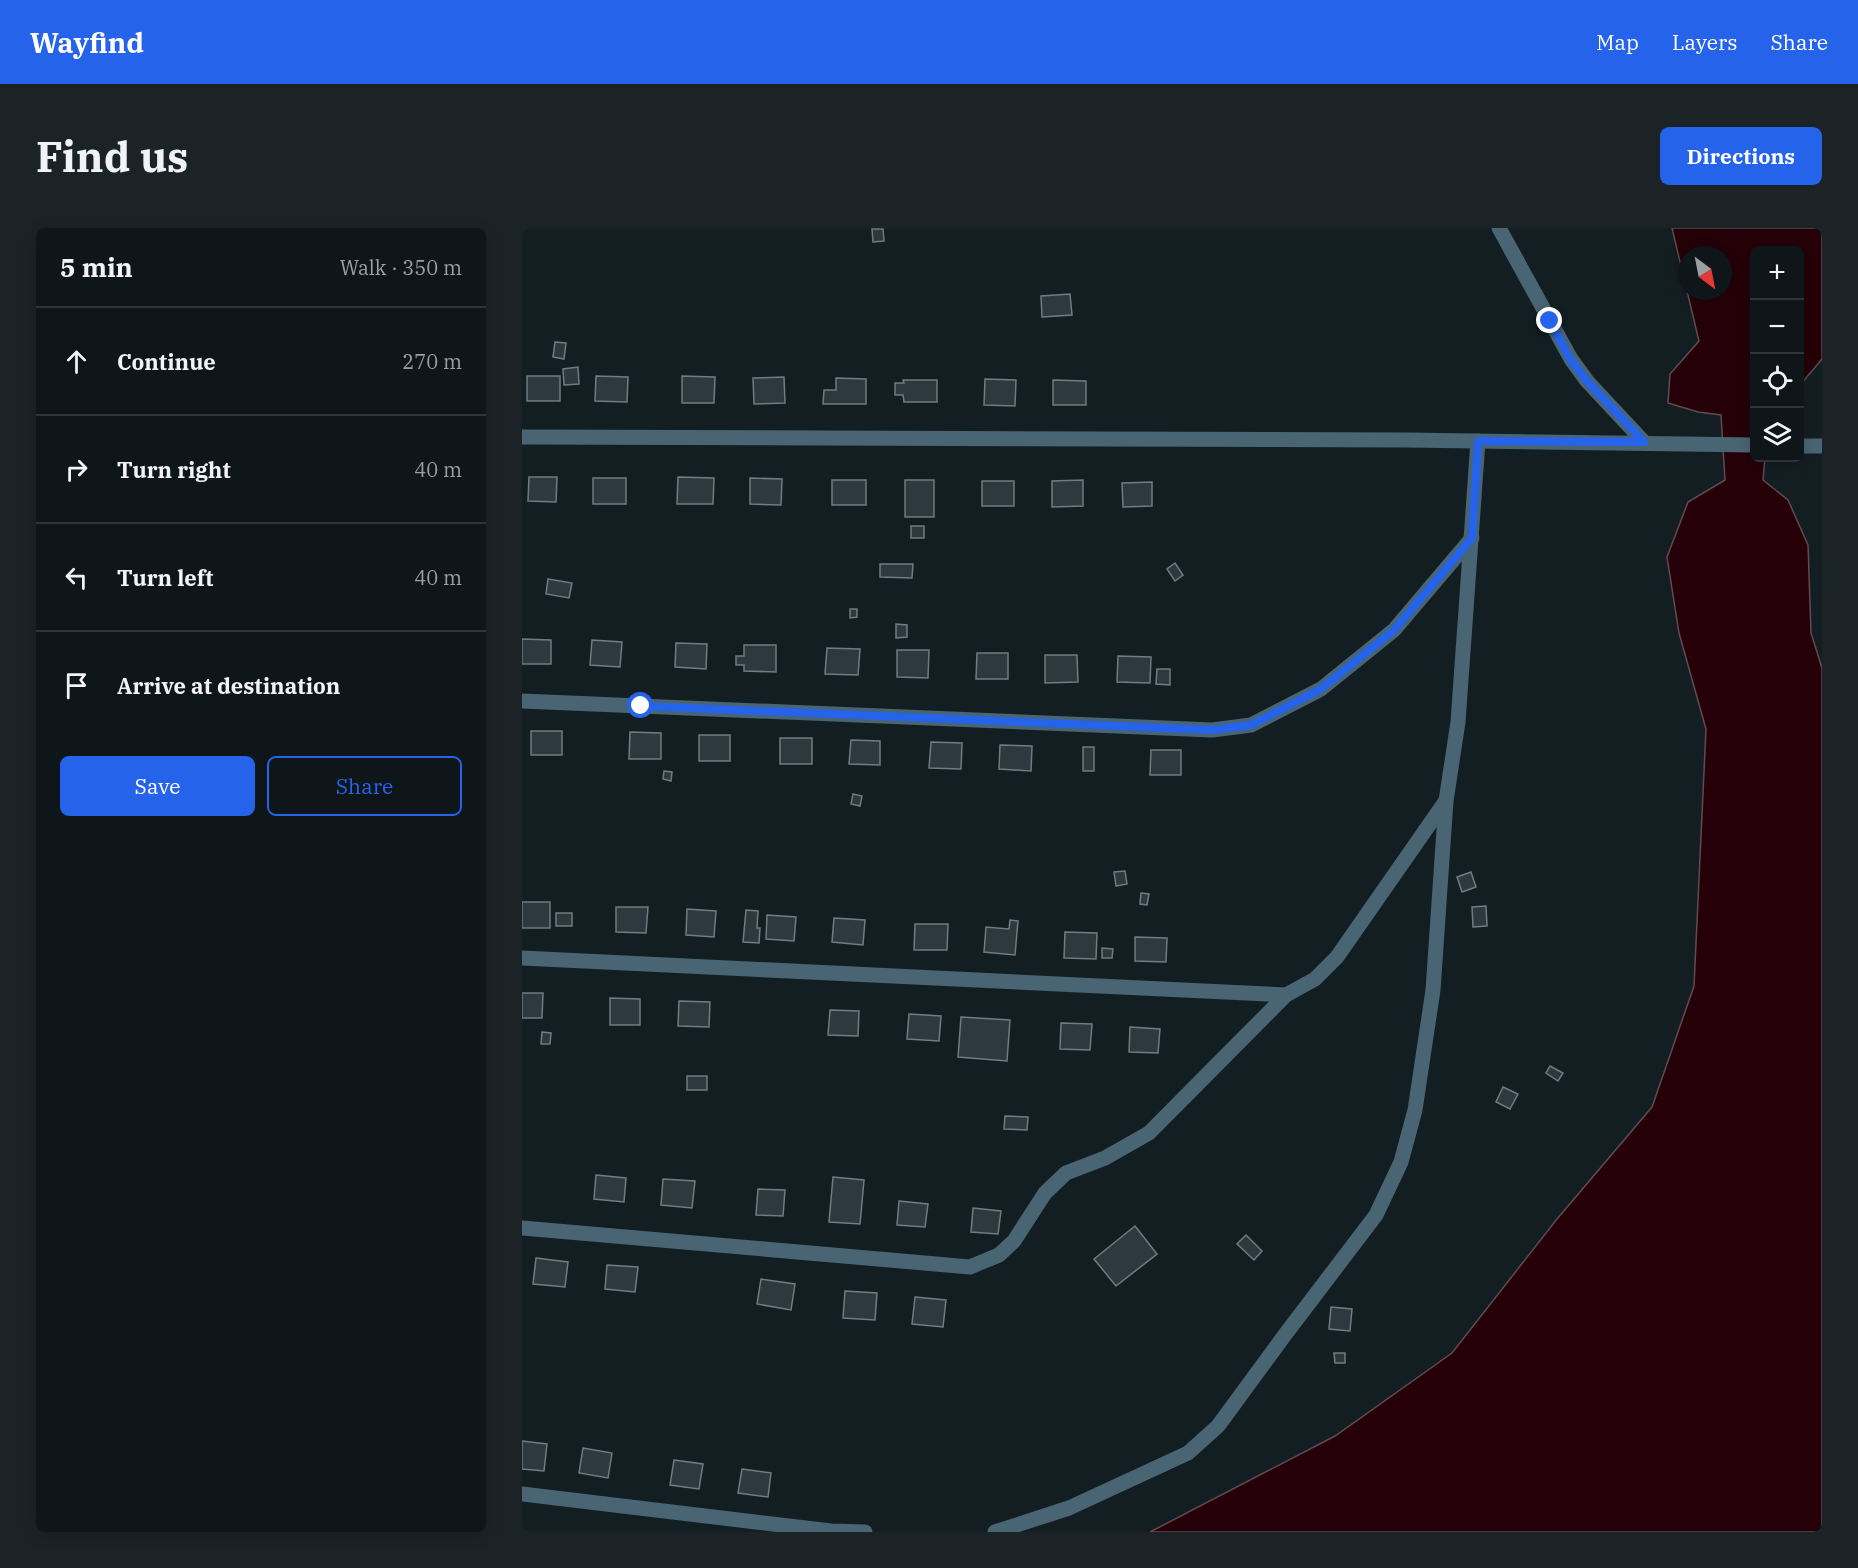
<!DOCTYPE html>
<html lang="en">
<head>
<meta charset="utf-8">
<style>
	body { margin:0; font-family:"IBM Plex Serif",serif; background:#1c2327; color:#f1f3f6 }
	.controls { position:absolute; right:18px; top:18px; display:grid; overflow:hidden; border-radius:9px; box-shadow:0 3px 15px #0003 }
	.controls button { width:54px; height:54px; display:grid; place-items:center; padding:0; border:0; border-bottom:2px solid #2e3539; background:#0e161a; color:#f1f3f6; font:30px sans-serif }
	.compass { position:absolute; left:1156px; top:18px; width:54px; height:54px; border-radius:50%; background:#0e161a; box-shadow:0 3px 15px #0003; rotate:148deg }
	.stop { position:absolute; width:18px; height:18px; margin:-14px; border:4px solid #2563eb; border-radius:50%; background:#fff }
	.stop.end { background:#2563eb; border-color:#fff; box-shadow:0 2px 6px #0008 }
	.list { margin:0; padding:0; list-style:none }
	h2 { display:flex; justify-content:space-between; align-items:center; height:78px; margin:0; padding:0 24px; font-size:26px }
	h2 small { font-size:20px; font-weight:400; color:#9b9fa2 }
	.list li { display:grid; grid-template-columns:39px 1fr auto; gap:18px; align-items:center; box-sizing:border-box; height:108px; padding:0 24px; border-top:2px solid #2e3539 }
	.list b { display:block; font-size:22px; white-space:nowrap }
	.list em { font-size:20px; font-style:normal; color:#9b9fa2 }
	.actions { display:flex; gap:12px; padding:18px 24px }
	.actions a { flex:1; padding:14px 0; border:2px solid #2563eb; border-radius:9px; text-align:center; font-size:21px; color:#2563eb }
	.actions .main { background:#2563eb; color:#fff }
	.icon { flex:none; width:33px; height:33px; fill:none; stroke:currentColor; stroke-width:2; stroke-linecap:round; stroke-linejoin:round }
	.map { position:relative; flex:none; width:1300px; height:1304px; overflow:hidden; border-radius:9px }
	header { display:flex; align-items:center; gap:36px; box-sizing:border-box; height:84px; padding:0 30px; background:#2563eb; color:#fff }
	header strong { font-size:28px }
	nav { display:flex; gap:33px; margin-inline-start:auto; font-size:21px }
	.intro { display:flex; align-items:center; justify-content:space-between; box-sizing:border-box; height:144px; padding:0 36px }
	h1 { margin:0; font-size:42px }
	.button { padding:15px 27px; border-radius:9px; background:#2563eb; color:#fff; font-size:21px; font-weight:700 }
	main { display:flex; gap:36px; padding:0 36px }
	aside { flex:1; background:#0e161a; border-radius:9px; box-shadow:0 3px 15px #0003 }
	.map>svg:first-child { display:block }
</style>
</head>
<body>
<header>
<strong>Wayfind</strong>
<nav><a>Map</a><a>Layers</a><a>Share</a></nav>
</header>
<div class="intro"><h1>Find us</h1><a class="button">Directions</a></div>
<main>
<aside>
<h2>5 min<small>Walk · 350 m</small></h2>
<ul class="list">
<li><svg class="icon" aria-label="ahead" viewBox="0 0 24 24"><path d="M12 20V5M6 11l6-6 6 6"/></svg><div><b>Continue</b></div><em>270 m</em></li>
<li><svg class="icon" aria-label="right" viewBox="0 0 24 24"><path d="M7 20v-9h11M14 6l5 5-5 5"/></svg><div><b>Turn right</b></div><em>40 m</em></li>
<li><svg class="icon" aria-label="left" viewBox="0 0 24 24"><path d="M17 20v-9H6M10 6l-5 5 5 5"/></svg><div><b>Turn left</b></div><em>40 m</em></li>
<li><svg class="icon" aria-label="arrive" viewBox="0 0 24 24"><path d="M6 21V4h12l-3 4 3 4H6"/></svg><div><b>Arrive at destination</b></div></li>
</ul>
<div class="actions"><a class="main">Save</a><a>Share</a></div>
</aside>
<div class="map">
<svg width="1300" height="1304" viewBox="0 0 1300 1304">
	<rect width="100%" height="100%" fill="#131e23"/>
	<path fill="#250008" stroke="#624a51" stroke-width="1.5" d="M 1150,0 L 1300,0 L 1300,131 L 1278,157 L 1278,22 L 1232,22 L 1232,230 L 1243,230 L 1241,252 L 1266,272 L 1286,317 L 1289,405 L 1300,440 L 1300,1304 L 628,1304 L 813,1208 L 930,1125 L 1035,991 L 1130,879 L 1172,758 L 1184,501 L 1157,405 L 1145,329 L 1166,274 L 1203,252 L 1199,187 L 1176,184 L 1146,175 L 1148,146 L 1177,113 L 1165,63 L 1201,63 L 1201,27 L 1165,27 L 1165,63 Z"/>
	<g fill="#2d393f" stroke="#6e7c83" stroke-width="1.5">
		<path d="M 350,1 L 361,1 L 362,13 L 351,14 Z"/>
		<path d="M 548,66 L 550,87 L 520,89 L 519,68 Z"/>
		<path d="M 33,114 L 44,115 L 42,131 L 31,129 Z"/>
		<path d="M 56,139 L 57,156 L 42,157 L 41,141 Z"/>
		<rect x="5" y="148" width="33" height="25"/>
		<path d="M 74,148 L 106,149 L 105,174 L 73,173 Z"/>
		<path d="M 160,148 L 193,149 L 192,175 L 160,175 Z"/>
		<path d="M 262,149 L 263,175 L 232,176 L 231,150 Z"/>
		<path d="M 314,150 L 344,151 L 344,176 L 301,176 L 302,162 L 314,162 Z"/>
		<path d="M 463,151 L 494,152 L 493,178 L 462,177 Z"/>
		<path d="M 381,152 L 415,152 L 415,174 L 382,174 L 381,167 L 373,167 L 373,155 L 382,155 Z"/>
		<path d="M 531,152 L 564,153 L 564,177 L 531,177 Z"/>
		<path d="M 7,249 L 35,249 L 34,274 L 6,273 Z"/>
		<path d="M 156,249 L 192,250 L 191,276 L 155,276 Z"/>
		<rect x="71" y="250" width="33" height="26"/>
		<path d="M 228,250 L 260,251 L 259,277 L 228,276 Z"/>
		<rect x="310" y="252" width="34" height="25"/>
		<rect x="383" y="252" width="29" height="37"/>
		<path d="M 561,252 L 561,278 L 530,279 L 530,253 Z"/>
		<rect x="460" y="253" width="32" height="25"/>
		<path d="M 630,254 L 630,278 L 601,279 L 600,255 Z"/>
		<rect x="389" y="298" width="13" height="12"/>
		<path d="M 653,335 L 661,347 L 653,353 L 645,341 Z"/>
		<path d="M 358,336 L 391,336 L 390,350 L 358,349 Z"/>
		<path d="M 26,351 L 50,355 L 47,370 L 24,366 Z"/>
		<path d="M 328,381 L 335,381 L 335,389 L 328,390 Z"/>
		<path d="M 374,396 L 385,397 L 385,409 L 374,410 Z"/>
		<path d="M 0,411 L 29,412 L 29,436 L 0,436 Z"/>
		<path d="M 70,412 L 100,414 L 98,439 L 68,437 Z"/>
		<path d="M 154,415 L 185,416 L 184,441 L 153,439 Z"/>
		<path d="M 222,417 L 254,417 L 254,444 L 222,443 L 222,437 L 214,437 L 214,428 L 222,428 Z"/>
		<path d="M 305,420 L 338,421 L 336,447 L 303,446 Z"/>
		<path d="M 375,422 L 407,422 L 406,450 L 375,449 Z"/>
		<path d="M 455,425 L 486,425 L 486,451 L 454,451 Z"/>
		<path d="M 523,427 L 555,427 L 556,454 L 523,455 Z"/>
		<path d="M 596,428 L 629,429 L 628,455 L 595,454 Z"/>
		<path d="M 635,441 L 648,441 L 648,457 L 634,456 Z"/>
		<rect x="9" y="503" width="31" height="24"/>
		<path d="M 108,504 L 139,505 L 139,531 L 107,531 Z"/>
		<rect x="177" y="507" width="31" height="26"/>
		<rect x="258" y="510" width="32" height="26"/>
		<path d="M 329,512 L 358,513 L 358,537 L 327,536 Z"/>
		<path d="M 409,514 L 440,515 L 439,541 L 407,540 Z"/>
		<path d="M 478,517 L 510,518 L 509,543 L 477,541 Z"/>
		<rect x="561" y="519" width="11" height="24"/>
		<path d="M 629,522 L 659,522 L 659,547 L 628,547 Z"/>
		<path d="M 142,543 L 150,544 L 149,553 L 141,551 Z"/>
		<path d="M 331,566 L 340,568 L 338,578 L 329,576 Z"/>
		<path d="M 603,643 L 605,656 L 594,658 L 592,644 Z"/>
		<path d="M 949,644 L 954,659 L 940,664 L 935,649 Z"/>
		<path d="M 619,665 L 627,666 L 625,677 L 618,676 Z"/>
		<rect x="0" y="674" width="28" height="26"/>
		<path d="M 964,678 L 965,698 L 951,699 L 950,679 Z"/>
		<path d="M 94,679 L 126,679 L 124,705 L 94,704 Z"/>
		<path d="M 165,681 L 194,683 L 192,709 L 164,707 Z"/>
		<path d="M 224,682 L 236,683 L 235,700 L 238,700 L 237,715 L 221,714 Z"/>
		<rect x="34" y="685" width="16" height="13"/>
		<path d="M 245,687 L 274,689 L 272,713 L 244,711 Z"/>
		<path d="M 312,690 L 343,692 L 341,717 L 310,714 Z"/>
		<path d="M 488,692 L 496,693 L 493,727 L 462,724 L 464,699 L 487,701 Z"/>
		<path d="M 393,696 L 426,696 L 425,722 L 392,722 Z"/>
		<path d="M 543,704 L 575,705 L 574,731 L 542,730 Z"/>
		<path d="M 613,709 L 645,710 L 644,734 L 613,733 Z"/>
		<path d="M 580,720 L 591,721 L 590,730 L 580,730 Z"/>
		<path d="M 0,765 L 21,765 L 20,790 L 0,790 Z"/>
		<path d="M 88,770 L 118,771 L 118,797 L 88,797 Z"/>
		<path d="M 157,773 L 188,774 L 187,799 L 156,798 Z"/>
		<path d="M 308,782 L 337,783 L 336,808 L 306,807 Z"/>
		<path d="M 387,786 L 419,788 L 417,813 L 385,811 Z"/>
		<path d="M 439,789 L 488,792 L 485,833 L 436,829 Z"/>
		<path d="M 539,795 L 570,796 L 568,822 L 538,821 Z"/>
		<path d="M 608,799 L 638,801 L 636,825 L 607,824 Z"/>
		<path d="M 20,804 L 29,805 L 28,816 L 19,816 Z"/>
		<path d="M 1028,838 L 1041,845 L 1036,853 L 1024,845 Z"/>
		<rect x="165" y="848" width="20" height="14"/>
		<path d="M 981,859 L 996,866 L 988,881 L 974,874 Z"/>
		<path d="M 483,888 L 506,889 L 505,902 L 482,901 Z"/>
		<path d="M 74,947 L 104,950 L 102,974 L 72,971 Z"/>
		<path d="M 311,949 L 342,952 L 338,996 L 307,994 Z"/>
		<path d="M 141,951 L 173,953 L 170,980 L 139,977 Z"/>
		<path d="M 236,961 L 263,962 L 261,988 L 234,987 Z"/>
		<path d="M 377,973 L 406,976 L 403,999 L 375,997 Z"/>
		<path d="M 451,980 L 479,983 L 476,1006 L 449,1004 Z"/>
		<path d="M 613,998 L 635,1026 L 594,1058 L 572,1031 Z"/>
		<path d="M 724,1007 L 740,1023 L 732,1032 L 715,1016 Z"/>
		<path d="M 14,1030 L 46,1034 L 43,1059 L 11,1056 Z"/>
		<path d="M 85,1037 L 116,1039 L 113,1064 L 83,1061 Z"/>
		<path d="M 239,1051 L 273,1056 L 269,1082 L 235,1076 Z"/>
		<path d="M 323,1063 L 355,1065 L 353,1092 L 321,1090 Z"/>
		<path d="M 393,1069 L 424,1072 L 421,1099 L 390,1096 Z"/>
		<path d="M 809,1079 L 830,1081 L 828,1103 L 807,1101 Z"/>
		<path d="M 812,1125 L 823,1125 L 823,1135 L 813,1135 Z"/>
		<path d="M 0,1213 L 25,1216 L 22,1243 L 0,1241 Z"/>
		<path d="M 61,1220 L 90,1225 L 86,1250 L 57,1245 Z"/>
		<path d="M 152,1232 L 181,1236 L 177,1261 L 148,1257 Z"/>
		<path d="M 220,1241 L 249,1245 L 246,1269 L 216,1265 Z"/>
	</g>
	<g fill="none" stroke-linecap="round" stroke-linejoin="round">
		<g stroke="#496573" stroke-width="15">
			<path d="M 977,0 L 1049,131 L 1065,153 L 1122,214"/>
			<path d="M 0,209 L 885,212 L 1232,217"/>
			<path d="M 1278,218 L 1300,218"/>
			<path d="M 0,473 L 690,502 L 729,497 L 799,461 L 872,402 L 950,310"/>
			<path d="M 0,730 L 764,767"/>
			<path d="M 0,1000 L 448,1039 L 477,1027 L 492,1013 L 523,965 L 544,945 L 583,930 L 627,905 L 764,767 L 793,751 L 815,729 L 923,574"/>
			<path d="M 0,1266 L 309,1303 L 343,1304"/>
			<path d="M 473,1304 L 547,1280 L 666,1225 L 696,1198 L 762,1108 L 854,987 L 879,934 L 893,882 L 911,762 L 924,573 L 936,494 L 956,213"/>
		</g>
	</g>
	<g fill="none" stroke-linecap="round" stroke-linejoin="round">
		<path stroke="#2563eb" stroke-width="8" d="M 119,478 L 690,502 L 729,497 L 799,461 L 872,402 L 950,310 L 956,213 L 1122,214 L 1065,153 L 1048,131 L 1028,93"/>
	</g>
</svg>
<div class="controls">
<button>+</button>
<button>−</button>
<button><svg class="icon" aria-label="locate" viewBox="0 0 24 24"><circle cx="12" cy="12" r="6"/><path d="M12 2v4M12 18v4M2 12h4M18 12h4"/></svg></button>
<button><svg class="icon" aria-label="layers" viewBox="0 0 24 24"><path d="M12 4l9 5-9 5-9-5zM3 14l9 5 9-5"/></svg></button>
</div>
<svg class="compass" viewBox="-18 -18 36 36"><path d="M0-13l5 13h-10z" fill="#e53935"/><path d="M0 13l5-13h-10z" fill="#9b9fa2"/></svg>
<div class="stop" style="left:119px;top:478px"></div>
<div class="stop end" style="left:1028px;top:93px"></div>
</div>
</main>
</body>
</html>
